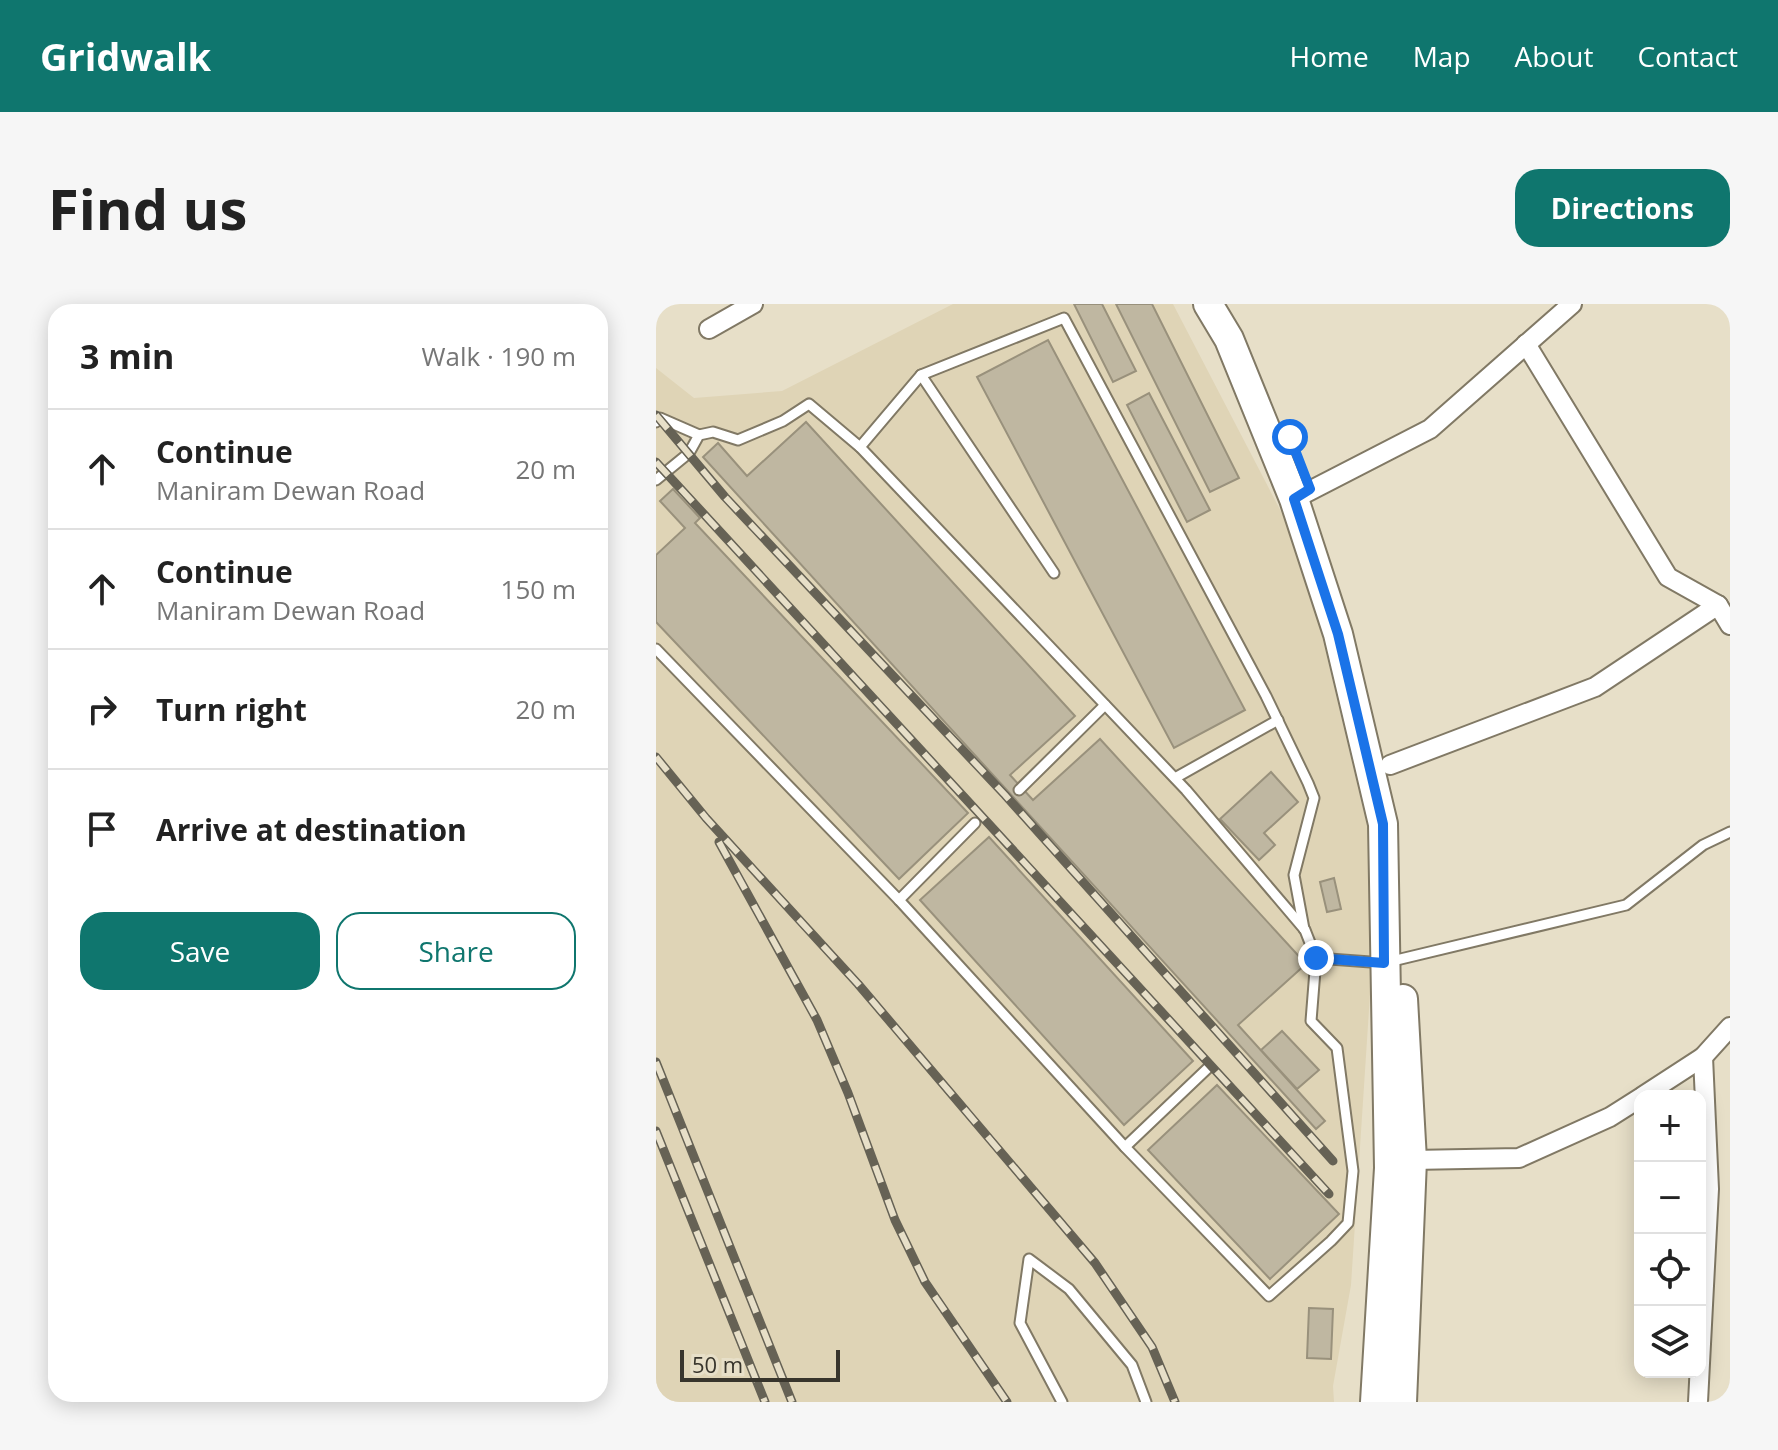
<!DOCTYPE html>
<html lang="en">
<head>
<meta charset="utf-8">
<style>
	body { margin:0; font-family:"Open Sans",sans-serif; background:#f6f6f6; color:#222 }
	.controls { position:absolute; right:24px; bottom:24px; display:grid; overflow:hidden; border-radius:16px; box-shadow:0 4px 20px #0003 }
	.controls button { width:72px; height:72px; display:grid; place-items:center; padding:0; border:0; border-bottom:2px solid #e0e0e0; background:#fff; color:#222; font:40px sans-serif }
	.scale { position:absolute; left:24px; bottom:20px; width:160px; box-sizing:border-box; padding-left:8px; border:4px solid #38352c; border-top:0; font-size:22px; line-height:28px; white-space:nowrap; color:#38352c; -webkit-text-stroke:6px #e7dfc8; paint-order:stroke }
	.stop { position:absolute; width:24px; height:24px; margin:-18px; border:6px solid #1a73e8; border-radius:50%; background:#fff }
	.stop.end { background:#1a73e8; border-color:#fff; box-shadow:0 2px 8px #0008 }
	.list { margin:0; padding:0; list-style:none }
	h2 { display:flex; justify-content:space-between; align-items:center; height:104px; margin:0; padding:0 32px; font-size:34px }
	h2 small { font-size:26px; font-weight:400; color:#767676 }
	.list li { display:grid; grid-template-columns:52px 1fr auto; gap:24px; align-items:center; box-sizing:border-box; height:120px; padding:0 32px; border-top:2px solid #e0e0e0 }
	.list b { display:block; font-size:30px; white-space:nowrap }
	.list p { margin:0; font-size:26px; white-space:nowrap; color:#767676 }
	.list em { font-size:26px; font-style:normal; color:#767676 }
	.actions { display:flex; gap:16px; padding:24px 32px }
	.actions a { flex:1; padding:18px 0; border:2px solid #0f766e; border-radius:24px; text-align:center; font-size:28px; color:#0f766e }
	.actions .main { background:#0f766e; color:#fff }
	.icon { flex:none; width:44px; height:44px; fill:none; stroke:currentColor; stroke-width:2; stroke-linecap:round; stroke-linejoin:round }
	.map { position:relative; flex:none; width:1074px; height:1098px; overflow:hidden; border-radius:24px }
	header { display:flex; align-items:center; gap:48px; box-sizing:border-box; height:112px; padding:0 40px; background:#0f766e; color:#fff }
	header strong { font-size:38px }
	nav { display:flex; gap:44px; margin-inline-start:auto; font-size:28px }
	.intro { display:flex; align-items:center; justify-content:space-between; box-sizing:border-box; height:192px; padding:0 48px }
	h1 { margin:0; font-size:56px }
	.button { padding:20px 36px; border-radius:24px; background:#0f766e; color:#fff; font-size:28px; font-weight:700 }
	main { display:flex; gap:48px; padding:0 48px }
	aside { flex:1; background:#fff; border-radius:24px; box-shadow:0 4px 20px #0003 }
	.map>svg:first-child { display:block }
</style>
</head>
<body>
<header>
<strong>Gridwalk</strong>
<nav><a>Home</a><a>Map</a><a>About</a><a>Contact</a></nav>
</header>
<div class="intro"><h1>Find us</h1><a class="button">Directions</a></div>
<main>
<aside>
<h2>3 min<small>Walk · 190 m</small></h2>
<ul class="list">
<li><svg class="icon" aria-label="ahead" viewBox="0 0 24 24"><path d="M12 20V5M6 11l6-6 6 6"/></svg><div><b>Continue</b><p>Maniram Dewan Road</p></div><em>20 m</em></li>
<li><svg class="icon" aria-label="ahead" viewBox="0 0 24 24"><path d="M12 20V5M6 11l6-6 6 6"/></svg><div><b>Continue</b><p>Maniram Dewan Road</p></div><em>150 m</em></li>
<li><svg class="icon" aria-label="right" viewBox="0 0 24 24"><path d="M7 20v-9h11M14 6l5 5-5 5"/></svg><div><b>Turn right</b></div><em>20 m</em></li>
<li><svg class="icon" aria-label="arrive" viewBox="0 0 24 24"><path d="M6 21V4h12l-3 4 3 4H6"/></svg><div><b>Arrive at destination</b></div></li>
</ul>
<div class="actions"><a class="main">Save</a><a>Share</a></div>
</aside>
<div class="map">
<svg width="1074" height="1098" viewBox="0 0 1074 1098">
	<rect width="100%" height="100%" fill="#e7dfc8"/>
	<path fill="#dfd4b6" d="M 297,0 L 517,0 L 646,248 L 722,568 L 695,981 L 677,1082 L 678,1098 L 0,1098 L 0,64 L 38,94 L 126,87 Z"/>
	<g fill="#bfb7a1" stroke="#99917c" stroke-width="2">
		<path d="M 418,0 L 446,0 L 480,67 L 457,78 Z"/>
		<path d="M 460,0 L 496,0 L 583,174 L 554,188 Z"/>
		<path d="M 392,36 L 589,406 L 518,444 L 321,73 Z"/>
		<path d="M 493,89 L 554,206 L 531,218 L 471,101 Z"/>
		<path d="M 150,118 L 419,412 L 354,471 L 377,496 L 444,435 L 650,660 L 582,721 L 669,817 L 660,825 L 47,153 L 62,139 L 91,172 Z"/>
		<path d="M 17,185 L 44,214 L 39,219 L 312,509 L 243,575 L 0,318 L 0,251 L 29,224 L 4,197 Z"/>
		<path d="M 615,468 L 642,498 L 608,529 L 619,541 L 603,556 L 564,515 Z"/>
		<path d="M 333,533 L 537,757 L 468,821 L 264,596 Z"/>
		<path d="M 678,574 L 685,605 L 671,608 L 664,578 Z"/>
		<path d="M 626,727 L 663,766 L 641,785 L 605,746 Z"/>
		<path d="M 561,781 L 683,910 L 614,975 L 492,846 Z"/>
		<path d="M 653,1004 L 677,1005 L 675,1055 L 651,1054 Z"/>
	</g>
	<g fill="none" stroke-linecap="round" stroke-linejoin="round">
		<defs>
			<g id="service">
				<path d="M 265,71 L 398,269"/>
				<path d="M 0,118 L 4,114 L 43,131"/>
				<path d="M 204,143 L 265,71 L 408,14 L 610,392 L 652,479 L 658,494 L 638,571 L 648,625"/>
				<path d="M 0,176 L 33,149 L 43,131 L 57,128 L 82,136 L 127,117 L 153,100 L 204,143 L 530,486 L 649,626 L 660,654 L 728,659 L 970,601 L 1047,541 L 1074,528"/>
				<path d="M 0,345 L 243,596 L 469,843 L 613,992 L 675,937 L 692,919 L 697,867 L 681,744 L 655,717 L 660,654"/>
				<path d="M 519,474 L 622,416"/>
				<path d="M 363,486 L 449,401"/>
				<path d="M 243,596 L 319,519"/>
				<path d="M 469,843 L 552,764"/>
				<path d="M 406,1098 L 364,1019 L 373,955 L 413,985 L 476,1061 L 490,1098"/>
			</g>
			<g id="minor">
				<path d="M 53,25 L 97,0"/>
				<path d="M 870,40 L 1012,273 L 1062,301 L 1074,321"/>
				<path d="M 638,195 L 774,125 L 916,0"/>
				<path d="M 734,461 L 939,383 L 1062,301"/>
				<path d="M 987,792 L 1047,753 L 1074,723"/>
				<path d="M 756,856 L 863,854 L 954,813 L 984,794"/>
				<path d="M 1042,1098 L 1053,885 L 1047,753"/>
			</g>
			<g id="primary">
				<path d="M 552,0 L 573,35 L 638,195 L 682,330 L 727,520 L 733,864 L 719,1098"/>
				<path d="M 746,1098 L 756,856 L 747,695"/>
			</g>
		</defs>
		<use href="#service" stroke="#817965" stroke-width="13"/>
		<use href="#minor" stroke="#817965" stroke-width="22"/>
		<use href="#primary" stroke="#817965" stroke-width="32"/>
		<use href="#service" stroke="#fff" stroke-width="9"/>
		<use href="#minor" stroke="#fff" stroke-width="18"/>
		<use href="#primary" stroke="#fff" stroke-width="28"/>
		<defs>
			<g id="rail">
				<path d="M 0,111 L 69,193 L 349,491 L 677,857"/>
				<path d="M 0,158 L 673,890"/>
				<path d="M 0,453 L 50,514 L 202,680 L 439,959 L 496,1043 L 519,1098"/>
				<path d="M 63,538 L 161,716 L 192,789 L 239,916 L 269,978 L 351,1098"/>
				<path d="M 0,758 L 136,1098"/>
				<path d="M 0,827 L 109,1098"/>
			</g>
		</defs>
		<use href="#rail" stroke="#666255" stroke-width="9"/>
		<use href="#rail" stroke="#e7dfc8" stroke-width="6" stroke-dasharray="18" stroke-linecap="butt"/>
	</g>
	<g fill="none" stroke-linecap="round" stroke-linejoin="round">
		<path stroke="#1a73e8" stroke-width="10" d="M 634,133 L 654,185 L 638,195 L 682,330 L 727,520 L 728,659 L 660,654"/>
	</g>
</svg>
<div class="controls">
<button>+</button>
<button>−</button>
<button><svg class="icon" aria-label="locate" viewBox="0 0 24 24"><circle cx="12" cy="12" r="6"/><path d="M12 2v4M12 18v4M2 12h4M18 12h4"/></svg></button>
<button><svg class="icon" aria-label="layers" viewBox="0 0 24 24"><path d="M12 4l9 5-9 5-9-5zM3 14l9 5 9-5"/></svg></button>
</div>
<div class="scale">50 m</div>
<div class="stop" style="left:634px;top:133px"></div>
<div class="stop end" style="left:660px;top:654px"></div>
</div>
</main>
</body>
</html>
